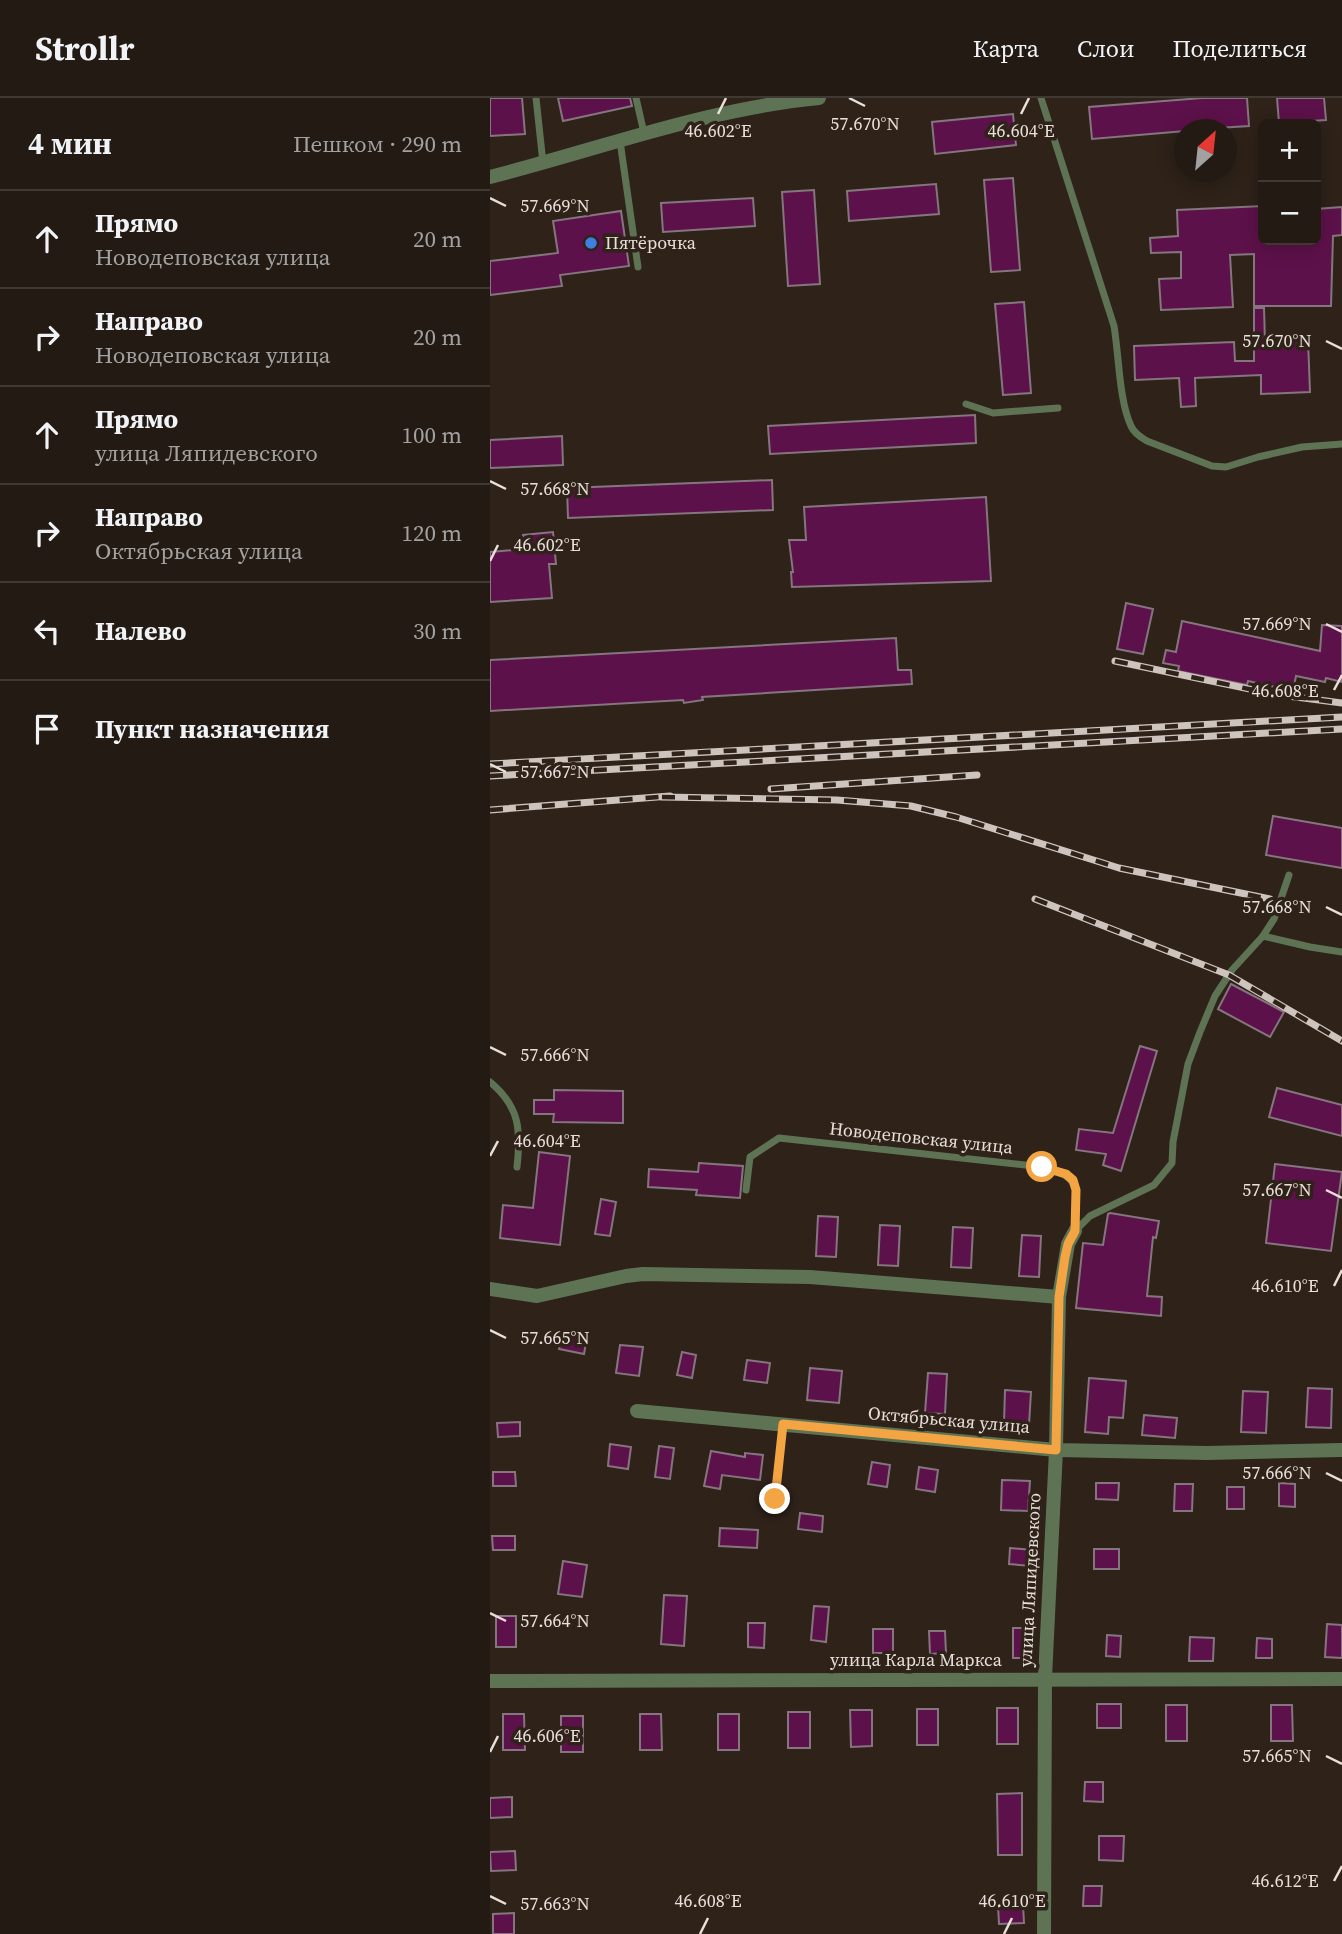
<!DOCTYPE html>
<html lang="ru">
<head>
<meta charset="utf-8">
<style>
	body { margin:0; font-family:"Source Serif 4",serif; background:#2a231c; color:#f1f3f6 }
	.controls { position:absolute; right:21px; top:21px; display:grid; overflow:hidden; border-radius:10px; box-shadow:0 4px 18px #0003 }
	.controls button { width:63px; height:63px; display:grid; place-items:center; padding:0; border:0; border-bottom:2px solid #3f3833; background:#221a13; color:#f1f3f6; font:35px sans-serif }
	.compass { position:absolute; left:684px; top:21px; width:63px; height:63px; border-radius:50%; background:#221a13; box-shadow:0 4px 18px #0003; rotate:27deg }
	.stop { position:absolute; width:21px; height:21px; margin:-16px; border:5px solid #f3a443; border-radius:50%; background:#fff }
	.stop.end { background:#f3a443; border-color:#fff; box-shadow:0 2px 7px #0008 }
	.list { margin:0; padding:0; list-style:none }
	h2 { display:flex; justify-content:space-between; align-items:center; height:91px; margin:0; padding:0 28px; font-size:30px }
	h2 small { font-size:23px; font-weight:400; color:#a2a1a0 }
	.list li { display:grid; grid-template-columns:46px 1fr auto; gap:21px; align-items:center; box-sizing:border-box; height:98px; padding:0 28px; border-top:2px solid #3f3833 }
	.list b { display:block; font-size:26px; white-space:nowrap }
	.list p { margin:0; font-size:23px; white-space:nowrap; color:#a2a1a0 }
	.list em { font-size:23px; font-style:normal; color:#a2a1a0 }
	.icon { flex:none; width:38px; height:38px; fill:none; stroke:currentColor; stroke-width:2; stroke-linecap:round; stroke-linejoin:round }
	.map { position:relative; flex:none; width:852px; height:1836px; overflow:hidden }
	header { display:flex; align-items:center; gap:42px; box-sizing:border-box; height:98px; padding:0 35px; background:#221a13; border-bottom:2px solid #3f3833 }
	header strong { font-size:33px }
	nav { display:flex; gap:38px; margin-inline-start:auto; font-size:24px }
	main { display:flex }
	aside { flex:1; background:#221a13 }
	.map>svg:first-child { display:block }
</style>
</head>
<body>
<header>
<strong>Strollr</strong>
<nav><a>Карта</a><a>Слои</a><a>Поделиться</a></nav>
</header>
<main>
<aside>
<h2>4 мин<small>Пешком · 290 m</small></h2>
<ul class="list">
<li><svg class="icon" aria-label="ahead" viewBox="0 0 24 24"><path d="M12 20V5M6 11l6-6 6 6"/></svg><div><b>Прямо</b><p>Новодеповская улица</p></div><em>20 m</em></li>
<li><svg class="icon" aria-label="right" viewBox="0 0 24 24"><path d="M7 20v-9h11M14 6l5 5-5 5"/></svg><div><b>Направо</b><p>Новодеповская улица</p></div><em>20 m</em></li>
<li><svg class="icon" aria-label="ahead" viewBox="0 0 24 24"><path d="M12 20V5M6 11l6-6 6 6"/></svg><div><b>Прямо</b><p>улица Ляпидевского</p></div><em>100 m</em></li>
<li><svg class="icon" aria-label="right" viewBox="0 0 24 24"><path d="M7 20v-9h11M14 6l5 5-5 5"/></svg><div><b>Направо</b><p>Октябрьская улица</p></div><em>120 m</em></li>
<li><svg class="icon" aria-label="left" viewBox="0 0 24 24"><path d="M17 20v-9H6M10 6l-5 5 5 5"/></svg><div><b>Налево</b></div><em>30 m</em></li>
<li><svg class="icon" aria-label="arrive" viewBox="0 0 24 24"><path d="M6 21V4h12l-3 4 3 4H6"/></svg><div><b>Пункт назначения</b></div></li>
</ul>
</aside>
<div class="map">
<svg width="852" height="1836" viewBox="0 0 852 1836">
	<rect width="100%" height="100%" fill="#2e2219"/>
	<g fill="#5d114a" stroke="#84757e" stroke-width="2">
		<path d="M 0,0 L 32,0 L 35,36 L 0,38 Z"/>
		<path d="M 68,0 L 140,0 L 142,8 L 73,23 Z"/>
		<path d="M 712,0 L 757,0 L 759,28 L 695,32 L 695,33 L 602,41 L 599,9 Z"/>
		<path d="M 787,0 L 834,0 L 836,22 L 789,25 Z"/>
		<path d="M 523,16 L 526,47 L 445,56 L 442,24 Z"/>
		<path d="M 523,80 L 530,172 L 501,174 L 494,82 Z"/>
		<path d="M 446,86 L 449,116 L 359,123 L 357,93 Z"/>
		<path d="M 324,92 L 330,186 L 298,188 L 292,94 Z"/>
		<path d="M 263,100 L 265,128 L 173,134 L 171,105 Z"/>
		<path d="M 773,108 L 773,142 L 826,142 L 826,111 L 852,109 L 852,137 L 843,138 L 841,208 L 764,208 L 764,156 L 740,157 L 743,209 L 671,212 L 669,181 L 691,180 L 691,154 L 661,155 L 660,140 L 688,138 L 687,112 Z"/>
		<path d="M 131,113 L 139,168 L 70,177 L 72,188 L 0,197 L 0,163 L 68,155 L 63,123 Z"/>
		<path d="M 534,204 L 541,295 L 513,297 L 505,206 Z"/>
		<path d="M 764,210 L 774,210 L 775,243 L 818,241 L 820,294 L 771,296 L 771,277 L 705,280 L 706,308 L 691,309 L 689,280 L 645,282 L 644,248 L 744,244 L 745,263 L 764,263 Z"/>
		<path d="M 485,317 L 486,345 L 280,356 L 278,328 Z"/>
		<path d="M 72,338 L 73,367 L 0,370 L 0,342 Z"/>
		<path d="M 282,382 L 283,412 L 78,420 L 77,390 Z"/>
		<path d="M 496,399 L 501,483 L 302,489 L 301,474 L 303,474 L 299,442 L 316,442 L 314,409 Z"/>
		<path d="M 63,434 L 66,466 L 59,466 L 62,500 L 0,504 L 0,454 L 34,451 L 33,437 Z"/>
		<path d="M 636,505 L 663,511 L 653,556 L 627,551 Z"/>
		<path d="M 692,523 L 830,553 L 832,527 L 852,528 L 852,584 L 836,580 L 835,584 L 806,578 L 803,593 L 758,583 L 757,587 L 688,573 L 689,568 L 673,565 L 676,552 L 686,554 Z"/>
		<path d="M 406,540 L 408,572 L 421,572 L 422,586 L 212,599 L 213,602 L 194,605 L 193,602 L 0,613 L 0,562 Z"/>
		<path d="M 783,718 L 852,730 L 852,770 L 776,757 Z"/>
		<path d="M 741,886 L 794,914 L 780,939 L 728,911 Z"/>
		<path d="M 650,948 L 667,953 L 631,1073 L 613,1067 L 616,1056 L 586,1052 L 589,1031 L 623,1035 Z"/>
		<path d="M 787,990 L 852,1007 L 852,1038 L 779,1019 Z"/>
		<path d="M 64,992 L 133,993 L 133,1025 L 63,1024 L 64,1016 L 44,1016 L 44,1002 L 64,1002 Z"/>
		<path d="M 49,1054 L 80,1058 L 70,1147 L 10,1140 L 13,1107 L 43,1110 Z"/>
		<path d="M 209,1065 L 253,1068 L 250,1100 L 206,1097 L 207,1092 L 158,1089 L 159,1071 L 208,1074 Z"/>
		<path d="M 785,1066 L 852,1074 L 841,1153 L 776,1145 Z"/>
		<path d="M 111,1101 L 126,1104 L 120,1138 L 105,1136 Z"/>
		<path d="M 620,1115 L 669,1123 L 666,1140 L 663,1139 L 657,1198 L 672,1199 L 671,1218 L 586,1210 L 593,1145 L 613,1147 L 618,1116 Z"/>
		<path d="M 328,1118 L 348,1119 L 346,1159 L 326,1158 Z"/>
		<path d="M 390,1127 L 410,1128 L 408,1168 L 388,1167 Z"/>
		<path d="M 463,1129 L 483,1130 L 481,1170 L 461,1169 Z"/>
		<path d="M 532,1137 L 551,1138 L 549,1179 L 529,1178 Z"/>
		<path d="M 72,1236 L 97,1240 L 94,1256 L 69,1251 Z"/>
		<path d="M 130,1247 L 153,1249 L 149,1278 L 126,1275 Z"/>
		<path d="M 192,1254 L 206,1257 L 202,1280 L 187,1277 Z"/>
		<path d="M 257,1262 L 280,1265 L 277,1285 L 254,1282 Z"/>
		<path d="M 320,1270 L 352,1273 L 349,1305 L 317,1302 Z"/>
		<path d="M 438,1275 L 457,1276 L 455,1316 L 435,1315 Z"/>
		<path d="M 599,1280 L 636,1283 L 633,1320 L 619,1319 L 618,1336 L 595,1334 Z"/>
		<path d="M 818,1290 L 842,1291 L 841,1330 L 816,1329 Z"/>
		<path d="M 515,1292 L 541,1294 L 539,1327 L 514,1324 Z"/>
		<path d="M 753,1293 L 778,1294 L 776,1335 L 751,1334 Z"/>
		<path d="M 654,1317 L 687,1320 L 685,1340 L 652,1337 Z"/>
		<path d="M 30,1324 L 30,1338 L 8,1339 L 7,1325 Z"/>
		<path d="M 120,1346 L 141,1349 L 138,1371 L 118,1368 Z"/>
		<path d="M 169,1348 L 184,1350 L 180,1381 L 165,1379 Z"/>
		<path d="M 221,1353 L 255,1359 L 255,1355 L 273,1357 L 270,1382 L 232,1377 L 230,1391 L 214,1388 Z"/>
		<path d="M 382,1364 L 400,1367 L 397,1389 L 378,1386 Z"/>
		<path d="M 429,1369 L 448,1372 L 445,1394 L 426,1391 Z"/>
		<path d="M 3,1374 L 25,1374 L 26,1388 L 3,1388 Z"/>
		<path d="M 512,1382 L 540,1383 L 538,1413 L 511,1412 Z"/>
		<path d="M 606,1385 L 629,1385 L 628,1402 L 606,1401 Z"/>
		<path d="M 789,1385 L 805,1386 L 805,1409 L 789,1408 Z"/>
		<path d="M 685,1386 L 703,1386 L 702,1413 L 684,1413 Z"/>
		<rect x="737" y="1389" width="17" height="22"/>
		<path d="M 310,1415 L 333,1418 L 332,1434 L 308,1431 Z"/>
		<path d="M 230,1430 L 268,1432 L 267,1450 L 229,1448 Z"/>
		<path d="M 2,1438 L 25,1438 L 25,1452 L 3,1452 Z"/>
		<path d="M 520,1450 L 543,1452 L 541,1468 L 519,1466 Z"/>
		<rect x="604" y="1451" width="25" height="20"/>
		<path d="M 73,1463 L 97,1467 L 92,1499 L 68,1496 Z"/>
		<path d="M 174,1497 L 197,1498 L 194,1548 L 171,1546 Z"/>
		<path d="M 324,1508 L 339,1509 L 336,1544 L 321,1542 Z"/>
		<rect x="6" y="1518" width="20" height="31"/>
		<path d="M 258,1525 L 275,1525 L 274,1550 L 258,1549 Z"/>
		<path d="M 837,1526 L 852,1527 L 852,1560 L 835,1559 Z"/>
		<rect x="523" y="1530" width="15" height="30"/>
		<rect x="383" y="1531" width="20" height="24"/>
		<path d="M 439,1533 L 455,1533 L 456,1555 L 440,1556 Z"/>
		<path d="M 617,1537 L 631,1538 L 630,1559 L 616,1558 Z"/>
		<path d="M 700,1539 L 724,1540 L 723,1563 L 699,1563 Z"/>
		<path d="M 767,1540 L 782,1541 L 782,1560 L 766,1560 Z"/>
		<rect x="607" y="1606" width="24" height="24"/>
		<rect x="676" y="1607" width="21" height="36"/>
		<path d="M 781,1607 L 802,1607 L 803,1643 L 781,1643 Z"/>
		<rect x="507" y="1610" width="21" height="36"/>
		<rect x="427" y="1611" width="21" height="36"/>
		<path d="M 360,1612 L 382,1612 L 382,1648 L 361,1649 Z"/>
		<rect x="298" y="1614" width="22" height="36"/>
		<path d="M 13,1616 L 34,1616 L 35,1652 L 13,1652 Z"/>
		<path d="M 150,1616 L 171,1616 L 172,1652 L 150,1652 Z"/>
		<rect x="228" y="1616" width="21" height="36"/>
		<rect x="71" y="1618" width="22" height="36"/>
		<path d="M 595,1684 L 613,1684 L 613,1704 L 594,1703 Z"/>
		<path d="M 532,1695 L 532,1757 L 508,1757 L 507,1696 Z"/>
		<path d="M 22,1699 L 22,1719 L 0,1720 L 0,1700 Z"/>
		<path d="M 609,1738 L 634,1738 L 633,1763 L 609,1762 Z"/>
		<path d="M 25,1753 L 26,1772 L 1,1773 L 0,1754 Z"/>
		<path d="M 594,1788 L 612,1788 L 611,1808 L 593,1808 Z"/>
		<path d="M 533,1806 L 534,1825 L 509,1826 L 508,1807 Z"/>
		<path d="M 24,1815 L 24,1836 L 3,1836 L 3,1816 Z"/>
	</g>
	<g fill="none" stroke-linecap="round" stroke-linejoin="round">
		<g stroke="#5d7353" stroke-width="7">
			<path d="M 46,0 L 53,65"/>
			<path d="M 146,0 L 154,35"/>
			<path d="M 551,0 L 624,228 C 629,258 629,302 641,328 C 644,335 650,339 657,343 L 722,368 L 736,369 L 768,359 L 812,349 L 852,346"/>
			<path d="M 130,43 L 148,169"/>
			<path d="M 476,306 L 503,315 L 568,310"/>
			<path d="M 773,838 L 784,821 L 799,777"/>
			<path d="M 0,984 C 30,1009 31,1032 27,1069"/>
			<path d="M 256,1092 L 260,1059 L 289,1040 L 553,1069 C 595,1079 586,1095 585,1132"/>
			<path d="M 585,1133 L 600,1118 L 664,1087 L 682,1065 L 683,1044 L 698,966 L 710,934 L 725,898 L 742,872 L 773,838 L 820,849 L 852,854"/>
			<path d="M 285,1401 L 293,1327"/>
		</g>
		<g stroke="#5d7353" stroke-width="14">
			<path d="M 0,1191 L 47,1198 L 136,1178 L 153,1176 L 320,1179 L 569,1199"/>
			<path d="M 147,1313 L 566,1352 L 717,1355 L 852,1352"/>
			<path d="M 0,1583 L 852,1581"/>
			<path d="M 554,1836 L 555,1580 L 566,1352 L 569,1199 L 578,1146 L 585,1133"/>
		</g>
		<path stroke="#5d7353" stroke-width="14" d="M 0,79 C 110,51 215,11 329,0"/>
		<defs>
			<g id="rail">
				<path d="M 625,563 L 783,596 L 852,605"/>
				<path d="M 0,666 L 852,619"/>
				<path d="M 0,678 L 852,631"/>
				<path d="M 281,691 L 487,677"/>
				<path d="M 172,699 L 347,702 L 421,708 L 466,719 L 629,770 L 780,801"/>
				<path d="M 0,712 L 180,698"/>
				<path d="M 545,801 L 739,877 L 852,943"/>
			</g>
		</defs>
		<use href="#rail" stroke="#cec4be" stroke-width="7"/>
		<use href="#rail" stroke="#2e2219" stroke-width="4.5" stroke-dasharray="13" stroke-linecap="butt"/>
	</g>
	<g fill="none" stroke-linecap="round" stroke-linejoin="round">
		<path stroke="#f3a443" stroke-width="9" d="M 285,1401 L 293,1326 L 566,1352 L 569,1199 L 575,1159 L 578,1146 L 585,1133 L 586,1092 L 583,1082 L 576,1076 L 552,1069"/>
	</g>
	<path fill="none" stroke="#e8dfd9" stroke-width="2.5" d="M 359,0 L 375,8M 228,16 L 236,0M 531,16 L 539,0M 0,100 L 16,108M 836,243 L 852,251M 0,383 L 16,391M 0,463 L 8,447M 836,526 L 852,534M 844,592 L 852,577M 0,666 L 16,674M 836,809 L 852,817M 0,949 L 16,957M 0,1058 L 8,1043M 836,1092 L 852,1100M 844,1188 L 852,1172M 0,1232 L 16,1240M 836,1375 L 852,1383M 0,1515 L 16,1523M 0,1654 L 8,1638M 836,1658 L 852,1666M 844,1783 L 852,1768M 0,1798 L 16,1806M 210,1836 L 218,1820M 514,1836 L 522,1820"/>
	<circle fill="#3f7fe0" stroke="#2e2219" stroke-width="2.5" cx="101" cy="145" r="7"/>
	<g text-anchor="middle" stroke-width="7" stroke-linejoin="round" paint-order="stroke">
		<g font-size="18" fill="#e8dfd9" stroke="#2e2219" text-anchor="start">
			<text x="115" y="151">Пятёрочка</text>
		</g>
		<g font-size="18" fill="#e8dfd9" stroke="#2e2219">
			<text transform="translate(431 1040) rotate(6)" y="6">Новодеповская улица</text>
			<text transform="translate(459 1322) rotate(5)" y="6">Октябрьская улица</text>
			<text transform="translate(540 1482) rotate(-87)" y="6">улица Ляпидевского</text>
			<text x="426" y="1568">улица Карла Маркса</text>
		</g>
	</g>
	<g font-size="18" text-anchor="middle" fill="#e8dfd9" stroke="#2e2219" stroke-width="7" stroke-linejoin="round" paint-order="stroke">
		<text x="375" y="32">57.670°N</text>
		<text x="228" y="39">46.602°E</text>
		<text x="531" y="39">46.604°E</text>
		<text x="65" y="114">57.669°N</text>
		<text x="787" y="249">57.670°N</text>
		<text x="65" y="397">57.668°N</text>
		<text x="57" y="453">46.602°E</text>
		<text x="787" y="532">57.669°N</text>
		<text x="795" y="599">46.608°E</text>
		<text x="65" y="680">57.667°N</text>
		<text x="787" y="815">57.668°N</text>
		<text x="65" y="963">57.666°N</text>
		<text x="57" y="1049">46.604°E</text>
		<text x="787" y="1098">57.667°N</text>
		<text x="795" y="1194">46.610°E</text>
		<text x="65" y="1246">57.665°N</text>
		<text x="787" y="1381">57.666°N</text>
		<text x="65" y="1529">57.664°N</text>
		<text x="57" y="1644">46.606°E</text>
		<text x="787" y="1664">57.665°N</text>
		<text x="795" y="1789">46.612°E</text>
		<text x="218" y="1809">46.608°E</text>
		<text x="522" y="1809">46.610°E</text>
		<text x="65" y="1812">57.663°N</text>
	</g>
</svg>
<div class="controls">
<button>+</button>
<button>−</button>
</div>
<svg class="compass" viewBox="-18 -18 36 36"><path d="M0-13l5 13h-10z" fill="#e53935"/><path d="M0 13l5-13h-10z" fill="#a2a1a0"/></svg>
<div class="stop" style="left:552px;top:1069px"></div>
<div class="stop end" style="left:285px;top:1401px"></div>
</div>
</main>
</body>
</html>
